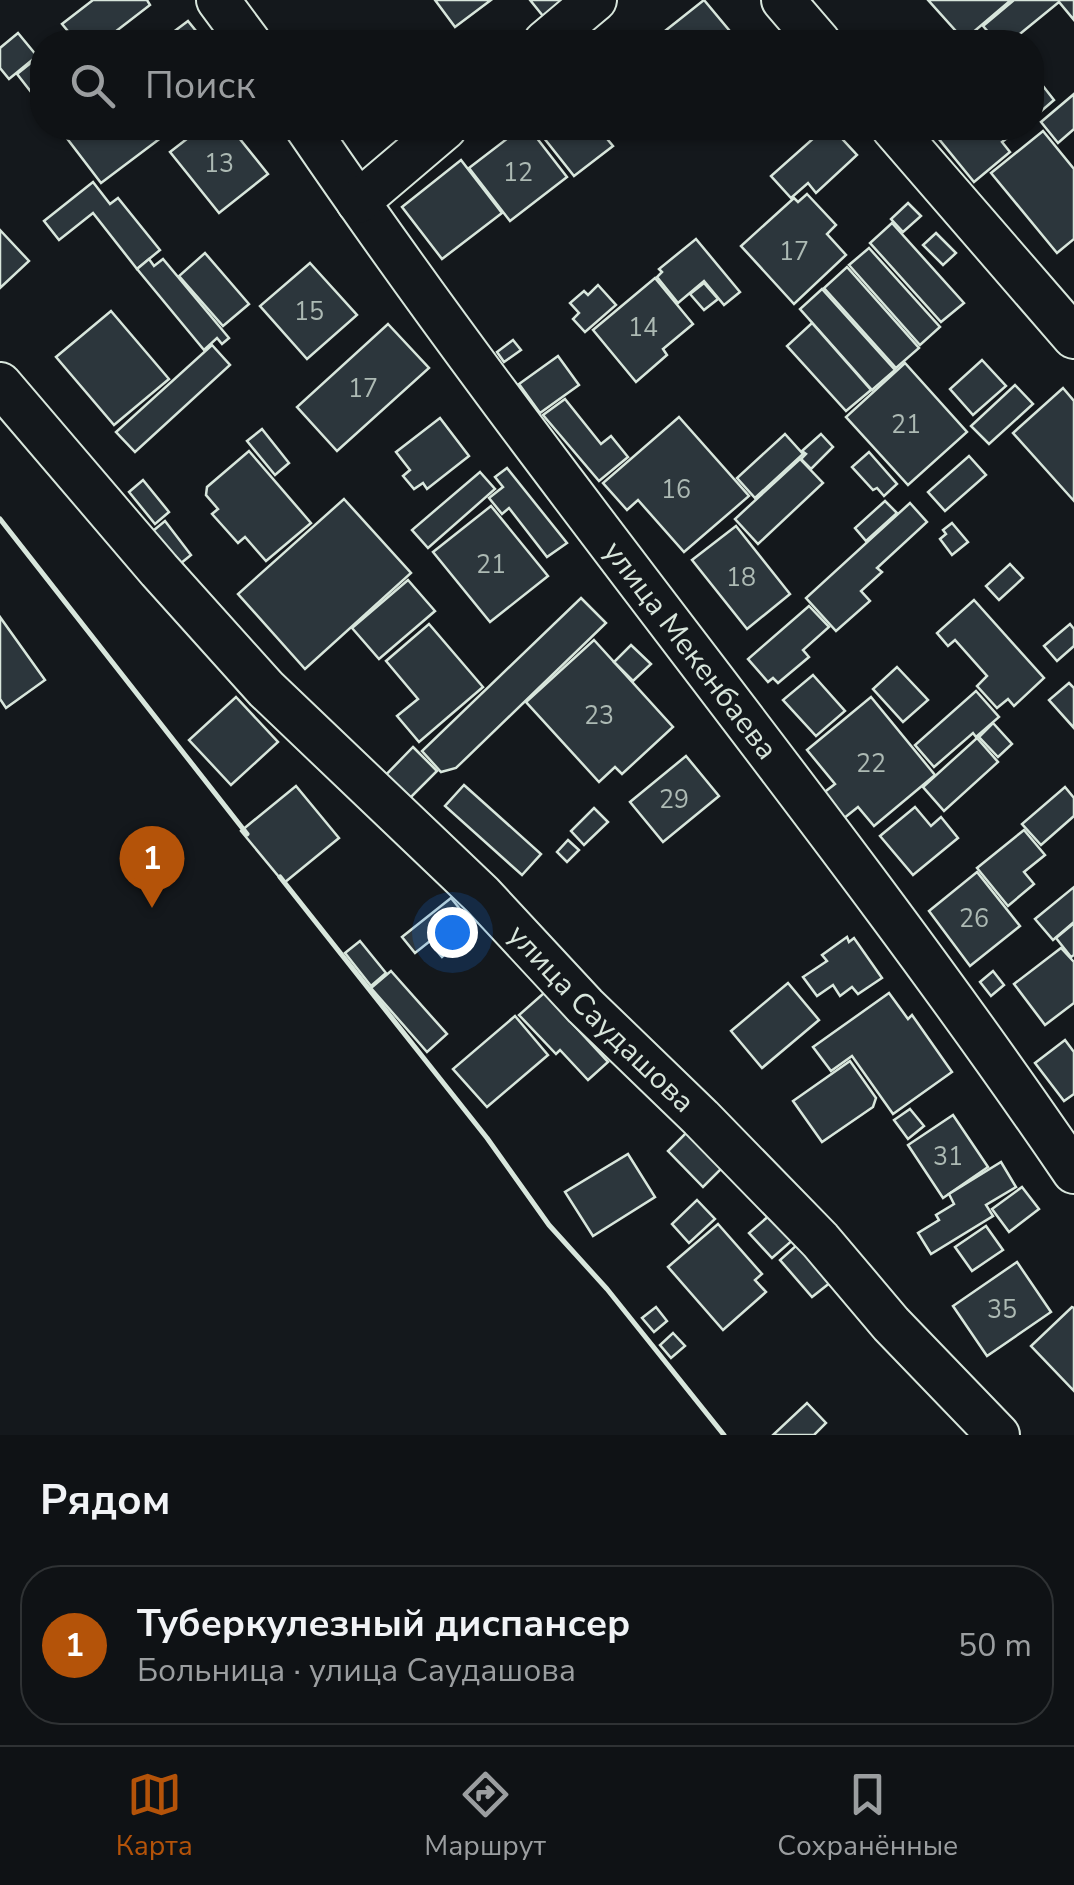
<!DOCTYPE html>
<html lang="ru">
<head>
<meta charset="utf-8">
<style>
	body { margin:0; font-family:"Nunito Sans",sans-serif; background:#1d2022; color:#f1f3f6 }
	.you { position:absolute; left:452px; top:932px; width:35px; height:35px; margin:-25px; border:8px solid #fff; border-radius:50%; background:#1a73e8; box-shadow:0 0 0 15px #1a73e833 }
	.badge { display:grid; place-items:center; width:65px; height:65px; border-radius:50%; background:#b45309; color:#fff; font-size:32px; font-weight:700 }
	.pin { position:absolute; translate:-50% -82px; filter:drop-shadow(0 2px 5px #0008) }
	.pin::after { content:''; position:absolute; top:52px; width:35px; height:30px; background:inherit; clip-path:polygon(0 0,100% 0,50% 100%) }
	.list { margin:0; padding:0; list-style:none }
	h2 { display:flex; justify-content:space-between; align-items:center; height:130px; margin:0; padding:0 40px; font-size:42px }
	h2 small { font-size:32px; font-weight:400; color:#9b9ea0 }
	.list li { display:grid; grid-template-columns:65px 1fr auto; gap:30px; align-items:center; box-sizing:border-box; height:160px; margin:0 20px 20px; padding:0 20px; border:2px solid #2f3234; border-radius:40px }
	.list b { display:block; font-size:38px; white-space:nowrap }
	.list p { margin:0; font-size:32px; white-space:nowrap; color:#9b9ea0 }
	.list em { font-size:32px; font-style:normal; color:#9b9ea0 }
	.icon { flex:none; width:55px; height:55px; fill:none; stroke:currentColor; stroke-width:2; stroke-linecap:round; stroke-linejoin:round }
	.map { position:relative; flex:none; width:1074px; height:1435px; overflow:hidden }
	.search { position:absolute; background:#0f1215; box-shadow:0 2px 8px #0004; left:30px; right:30px; top:30px; height:110px; display:flex; align-items:center; gap:25px; box-sizing:border-box; padding:0 35px; border-radius:40px; color:#9b9ea0; font-size:38px }
	.sheet { height:310px; background:#0f1215 }
	nav { display:flex; justify-content:space-around; align-items:center; box-sizing:border-box; height:140px; border-top:2px solid #2f3234; background:#0f1215; font-size:28px; color:#9b9ea0 }
	nav a { display:grid; justify-items:center; gap:5px }
	nav .on { color:#b45309 }
	.map>svg:first-child { display:block }
</style>
</head>
<body>
<div class="map">
<svg width="1074" height="1435" viewBox="0 0 1074 1435">
	<rect width="100%" height="100%" fill="#14181c"/>
	<g fill="#2c363c" stroke="#d8e6dc" stroke-width="2.5">
		<path d="M 93,0 L 147,0 L 150,5 L 102,42 L 77,42 L 62,24 Z"/>
		<path d="M 435,0 L 491,0 L 455,27 Z"/>
		<path d="M 530,0 L 568,0 L 547,21 Z"/>
		<path d="M 704,0 L 739,42 L 651,42 Z"/>
		<path d="M 928,0 L 1011,0 L 964,40 Z"/>
		<path d="M 1014,0 L 1074,0 L 1074,20 L 1059,2 L 1010,42 L 997,42 L 983,26 Z"/>
		<path d="M 188,21 L 205,42 L 160,42 Z"/>
		<path d="M 18,33 L 37,56 L 9,79 L 0,68 L 0,48 Z"/>
		<path d="M 42,54 L 42,106 L 17,74 Z"/>
		<path d="M 1032,72 L 1054,100 L 1032,119 Z"/>
		<path d="M 1074,94 L 1074,129 L 1058,143 L 1041,122 Z"/>
		<path d="M 59,128 L 174,128 L 101,183 Z"/>
		<path d="M 201,128 L 231,128 L 268,174 L 219,213 L 170,152 Z"/>
		<path d="M 521,128 L 529,128 L 567,177 L 510,221 L 469,168 Z"/>
		<path d="M 536,128 L 598,128 L 613,146 L 574,176 Z"/>
		<path d="M 825,128 L 832,128 L 857,155 L 816,193 L 808,183 L 791,198 L 771,176 Z"/>
		<path d="M 942,128 L 1020,128 L 1002,142 L 1010,152 L 974,182 L 934,133 Z"/>
		<path d="M 1043,131 L 1074,169 L 1074,239 L 1057,253 L 991,173 Z"/>
		<path d="M 461,160 L 502,213 L 442,259 L 402,207 Z"/>
		<path d="M 93,182 L 110,204 L 118,198 L 160,250 L 137,269 L 93,213 L 59,240 L 44,221 Z"/>
		<path d="M 807,194 L 836,225 L 827,234 L 846,255 L 794,304 L 741,246 L 794,198 L 798,202 Z"/>
		<path d="M 908,203 L 921,216 L 903,232 L 891,219 Z"/>
		<path d="M 892,223 L 964,303 L 941,322 L 870,243 Z"/>
		<path d="M 0,230 L 29,261 L 0,288 Z"/>
		<path d="M 936,233 L 956,253 L 943,265 L 923,245 Z"/>
		<path d="M 696,239 L 740,292 L 724,305 L 704,281 L 678,303 L 657,277 L 662,272 L 659,269 Z"/>
		<path d="M 869,248 L 940,327 L 920,345 L 849,265 Z"/>
		<path d="M 205,253 L 249,304 L 223,326 L 179,276 Z"/>
		<path d="M 149,259 L 154,266 L 163,259 L 229,338 L 222,344 L 217,338 L 204,350 L 137,269 Z"/>
		<path d="M 310,263 L 357,315 L 307,359 L 260,306 Z"/>
		<path d="M 847,267 L 919,348 L 896,368 L 824,288 Z"/>
		<path d="M 655,278 L 693,324 L 663,349 L 667,355 L 636,382 L 593,330 Z"/>
		<path d="M 704,283 L 718,299 L 704,310 L 690,294 Z"/>
		<path d="M 598,285 L 616,305 L 585,332 L 573,319 L 579,313 L 570,303 L 584,291 L 588,295 Z"/>
		<path d="M 822,289 L 895,370 L 872,390 L 800,309 Z"/>
		<path d="M 111,311 L 169,379 L 114,425 L 56,357 Z"/>
		<path d="M 812,323 L 871,390 L 846,411 L 787,346 Z"/>
		<path d="M 388,324 L 429,368 L 337,451 L 297,407 Z"/>
		<path d="M 513,340 L 521,350 L 504,362 L 497,352 Z"/>
		<path d="M 212,345 L 230,365 L 135,452 L 116,432 Z"/>
		<path d="M 558,356 L 579,385 L 540,413 L 519,384 Z"/>
		<path d="M 982,360 L 1006,386 L 973,415 L 950,389 Z"/>
		<path d="M 905,363 L 967,432 L 908,485 L 846,417 Z"/>
		<path d="M 1015,385 L 1033,404 L 989,444 L 971,426 Z"/>
		<path d="M 1063,388 L 1074,401 L 1074,501 L 1013,433 Z"/>
		<path d="M 565,399 L 601,444 L 611,436 L 628,457 L 599,481 L 543,415 Z"/>
		<path d="M 679,417 L 749,496 L 684,552 L 638,500 L 627,510 L 603,483 Z"/>
		<path d="M 440,418 L 469,456 L 427,489 L 423,483 L 414,489 L 403,476 L 410,470 L 396,452 Z"/>
		<path d="M 262,429 L 289,463 L 275,475 L 247,441 Z"/>
		<path d="M 785,434 L 803,454 L 755,498 L 737,478 Z"/>
		<path d="M 821,434 L 833,447 L 811,469 L 801,459 L 806,454 L 802,451 Z"/>
		<path d="M 249,451 L 311,523 L 266,561 L 245,537 L 238,543 L 212,514 L 218,509 L 206,495 L 207,487 Z"/>
		<path d="M 869,452 L 897,484 L 884,496 L 877,488 L 873,490 L 852,467 Z"/>
		<path d="M 969,456 L 986,475 L 945,511 L 928,492 Z"/>
		<path d="M 800,459 L 823,483 L 758,544 L 735,519 Z"/>
		<path d="M 507,468 L 567,543 L 547,557 L 509,508 L 502,514 L 489,498 L 503,487 L 495,477 Z"/>
		<path d="M 480,472 L 495,489 L 428,548 L 412,530 Z"/>
		<path d="M 143,480 L 169,512 L 155,524 L 129,492 Z"/>
		<path d="M 344,499 L 411,573 L 305,669 L 238,594 Z"/>
		<path d="M 885,501 L 897,513 L 866,541 L 855,528 Z"/>
		<path d="M 910,503 L 927,522 L 877,568 L 882,572 L 861,591 L 870,601 L 836,631 L 806,598 Z"/>
		<path d="M 491,506 L 548,576 L 490,622 L 433,552 Z"/>
		<path d="M 165,521 L 191,555 L 175,568 L 148,535 Z"/>
		<path d="M 952,523 L 968,542 L 952,555 L 940,539 L 946,534 L 943,530 Z"/>
		<path d="M 736,526 L 790,594 L 747,629 L 692,560 Z"/>
		<path d="M 1010,564 L 1023,578 L 999,600 L 986,586 Z"/>
		<path d="M 408,580 L 435,611 L 379,659 L 352,628 Z"/>
		<path d="M 581,598 L 606,623 L 456,768 L 441,772 L 422,751 Z"/>
		<path d="M 974,600 L 1044,678 L 1014,706 L 1008,699 L 997,708 L 977,686 L 987,676 L 955,640 L 948,646 L 937,633 Z"/>
		<path d="M 809,606 L 829,627 L 803,650 L 809,657 L 778,683 L 773,678 L 768,682 L 748,659 Z"/>
		<path d="M 0,617 L 45,680 L 6,708 L 0,699 Z"/>
		<path d="M 429,624 L 483,687 L 419,742 L 397,716 L 418,699 L 386,661 Z"/>
		<path d="M 1070,624 L 1074,629 L 1074,646 L 1057,661 L 1044,646 Z"/>
		<path d="M 594,640 L 673,727 L 622,774 L 615,767 L 599,782 L 526,702 Z"/>
		<path d="M 631,645 L 651,664 L 633,681 L 614,662 Z"/>
		<path d="M 897,667 L 928,700 L 903,722 L 873,689 Z"/>
		<path d="M 813,675 L 845,711 L 816,736 L 783,700 Z"/>
		<path d="M 1069,683 L 1074,688 L 1074,728 L 1049,700 Z"/>
		<path d="M 976,691 L 999,717 L 976,737 L 973,733 L 934,767 L 915,745 Z"/>
		<path d="M 236,697 L 278,742 L 231,785 L 189,740 Z"/>
		<path d="M 871,697 L 935,775 L 874,826 L 858,807 L 843,819 L 822,794 L 835,784 L 807,750 Z"/>
		<path d="M 993,723 L 1012,744 L 998,757 L 979,737 Z"/>
		<path d="M 977,738 L 998,762 L 944,811 L 923,787 Z"/>
		<path d="M 413,747 L 437,771 L 401,807 L 377,784 Z"/>
		<path d="M 686,756 L 719,796 L 663,842 L 630,802 Z"/>
		<path d="M 464,785 L 541,854 L 522,875 L 445,806 Z"/>
		<path d="M 296,786 L 339,838 L 284,883 L 241,831 Z"/>
		<path d="M 1065,787 L 1074,798 L 1074,816 L 1041,845 L 1022,824 Z"/>
		<path d="M 915,807 L 931,826 L 941,817 L 958,838 L 913,875 L 880,836 Z"/>
		<path d="M 594,808 L 608,822 L 584,845 L 571,831 Z"/>
		<path d="M 1024,830 L 1045,855 L 1024,872 L 1034,884 L 1008,906 L 977,868 Z"/>
		<path d="M 568,840 L 579,850 L 567,862 L 557,852 Z"/>
		<path d="M 977,872 L 1020,926 L 970,966 L 929,911 Z"/>
		<path d="M 1074,887 L 1074,922 L 1053,940 L 1035,919 Z"/>
		<path d="M 451,898 L 464,914 L 415,953 L 402,937 Z"/>
		<path d="M 463,917 L 473,929 L 442,957 L 432,945 Z"/>
		<path d="M 1074,923 L 1074,955 L 1071,957 L 1056,938 Z"/>
		<path d="M 847,937 L 849,942 L 854,938 L 882,978 L 858,994 L 852,987 L 840,996 L 833,985 L 817,996 L 803,977 L 827,961 L 822,955 Z"/>
		<path d="M 360,941 L 386,973 L 371,986 L 345,953 Z"/>
		<path d="M 1061,948 L 1074,962 L 1074,1003 L 1045,1025 L 1014,984 Z"/>
		<path d="M 391,971 L 447,1034 L 427,1052 L 371,988 Z"/>
		<path d="M 993,971 L 1004,985 L 991,996 L 980,982 Z"/>
		<path d="M 788,983 L 819,1020 L 762,1068 L 731,1031 Z"/>
		<path d="M 544,993 L 608,1062 L 588,1080 L 560,1050 L 556,1054 L 519,1015 Z"/>
		<path d="M 889,993 L 908,1019 L 912,1015 L 952,1072 L 893,1114 L 852,1056 L 831,1071 L 813,1047 Z"/>
		<path d="M 515,1016 L 548,1055 L 487,1107 L 453,1069 Z"/>
		<path d="M 1065,1040 L 1074,1052 L 1074,1094 L 1064,1101 L 1035,1063 Z"/>
		<path d="M 850,1061 L 876,1098 L 873,1107 L 822,1142 L 793,1101 Z"/>
		<path d="M 910,1109 L 924,1126 L 908,1139 L 894,1120 Z"/>
		<path d="M 953,1115 L 988,1167 L 943,1198 L 908,1145 Z"/>
		<path d="M 687,1132 L 722,1168 L 703,1187 L 668,1151 Z"/>
		<path d="M 628,1154 L 655,1197 L 593,1236 L 565,1192 Z"/>
		<path d="M 1001,1162 L 1016,1187 L 986,1205 L 993,1216 L 931,1254 L 918,1233 L 939,1220 L 936,1215 L 954,1204 L 949,1194 Z"/>
		<path d="M 1022,1187 L 1039,1209 L 1009,1232 L 992,1209 Z"/>
		<path d="M 697,1200 L 715,1219 L 689,1243 L 672,1224 Z"/>
		<path d="M 771,1214 L 794,1239 L 772,1258 L 749,1233 Z"/>
		<path d="M 718,1224 L 762,1274 L 755,1280 L 766,1292 L 723,1330 L 668,1267 Z"/>
		<path d="M 986,1226 L 1003,1250 L 972,1271 L 955,1247 Z"/>
		<path d="M 798,1244 L 831,1282 L 812,1297 L 780,1260 Z"/>
		<path d="M 1017,1262 L 1051,1312 L 987,1356 L 953,1306 Z"/>
		<path d="M 656,1307 L 667,1321 L 654,1332 L 642,1318 Z"/>
		<path d="M 1072,1307 L 1074,1308 L 1074,1391 L 1031,1346 Z"/>
		<path d="M 673,1333 L 685,1346 L 671,1358 L 660,1345 Z"/>
		<path d="M 807,1403 L 826,1423 L 814,1435 L 773,1435 Z"/>
	</g>
	<g fill="none" stroke-linecap="round" stroke-linejoin="round">
		<defs>
			<g id="minor">
				<path d="M 218,0 L 249,42"/>
				<path d="M 783,0 L 819,42"/>
				<path d="M 545,42 L 595,0"/>
				<path id="s1" d="M 307,128 C 550,485 831,815 1074,1172"/>
				<path d="M 893,128 L 1074,337"/>
				<path d="M 358,202 L 445,128"/>
				<path id="s2" d="M 0,384 L 159,570 L 266,689 L 482,895 L 585,1006 L 701,1118 L 820,1240 L 891,1324 L 998,1435"/>
			</g>
		</defs>
		<use href="#minor" stroke="#d8e6dc" stroke-width="46"/>
		<use href="#minor" stroke="#14181c" stroke-width="42"/>
		<g stroke="#d8e6dc" stroke-width="5">
			<path d="M 0,519 L 247,834"/>
			<path d="M 280,877 L 487,1138 L 549,1225 L 607,1289 L 724,1435"/>
		</g>
	</g>
	<g text-anchor="middle" stroke-width="8" stroke-linejoin="round" paint-order="stroke">
		<g font-size="25" fill="#adbab4">
			<text x="219" y="172">13</text>
			<text x="518" y="181">12</text>
			<text x="794" y="260">17</text>
			<text x="309" y="320">15</text>
			<text x="643" y="336">14</text>
			<text x="363" y="397">17</text>
			<text x="906" y="433">21</text>
			<text x="676" y="498">16</text>
			<text x="491" y="573">21</text>
			<text x="741" y="586">18</text>
			<text x="599" y="724">23</text>
			<text x="871" y="772">22</text>
			<text x="674" y="808">29</text>
			<text x="974" y="927">26</text>
			<text x="948" y="1165">31</text>
			<text x="1002" y="1318">35</text>
		</g>
		<g font-size="30" fill="#d8e6dc" stroke="#14181c">
			<text dy="10" stroke="none"><textPath href="#s1" startOffset="648">улица Мекенбаева</textPath></text>
			<text dy="10" stroke="none"><textPath href="#s2" startOffset="875">улица Саудашова</textPath></text>
		</g>
	</g>
</svg>
<div class="you"></div>
<div class="pin badge" style="left:152px;top:908px">1</div>
<div class="search"><svg class="icon" aria-label="search" viewBox="0 0 24 24"><circle cx="10" cy="10" r="6"/><path d="M15 15l6 6"/></svg>Поиск</div>
</div>
<section class="sheet">
<h2>Рядом<small></small></h2>
<ul class="list">
<li><span class="badge">1</span><div><b>Туберкулезный диспансер</b><p>Больница · улица Саудашова</p></div><em>50 m</em></li>
</ul>
</section>
<nav>
<a class="on"><svg class="icon" aria-label="map" viewBox="0 0 24 24"><path d="M3 6l6-2 6 2 6-2v14l-6 2-6-2-6 2zM9 4v14M15 6v14"/></svg>Карта</a>
<a><svg class="icon" aria-label="directions" viewBox="0 0 24 24"><path d="M12 3l9 9-9 9-9-9zM9 14v-3h6M13 9l2 2-2 2"/></svg>Маршрут</a>
<a><svg class="icon" aria-label="saved" viewBox="0 0 24 24"><path d="M7 4h10v16l-5-4-5 4z"/></svg>Сохранённые</a>
</nav>
</body>
</html>
